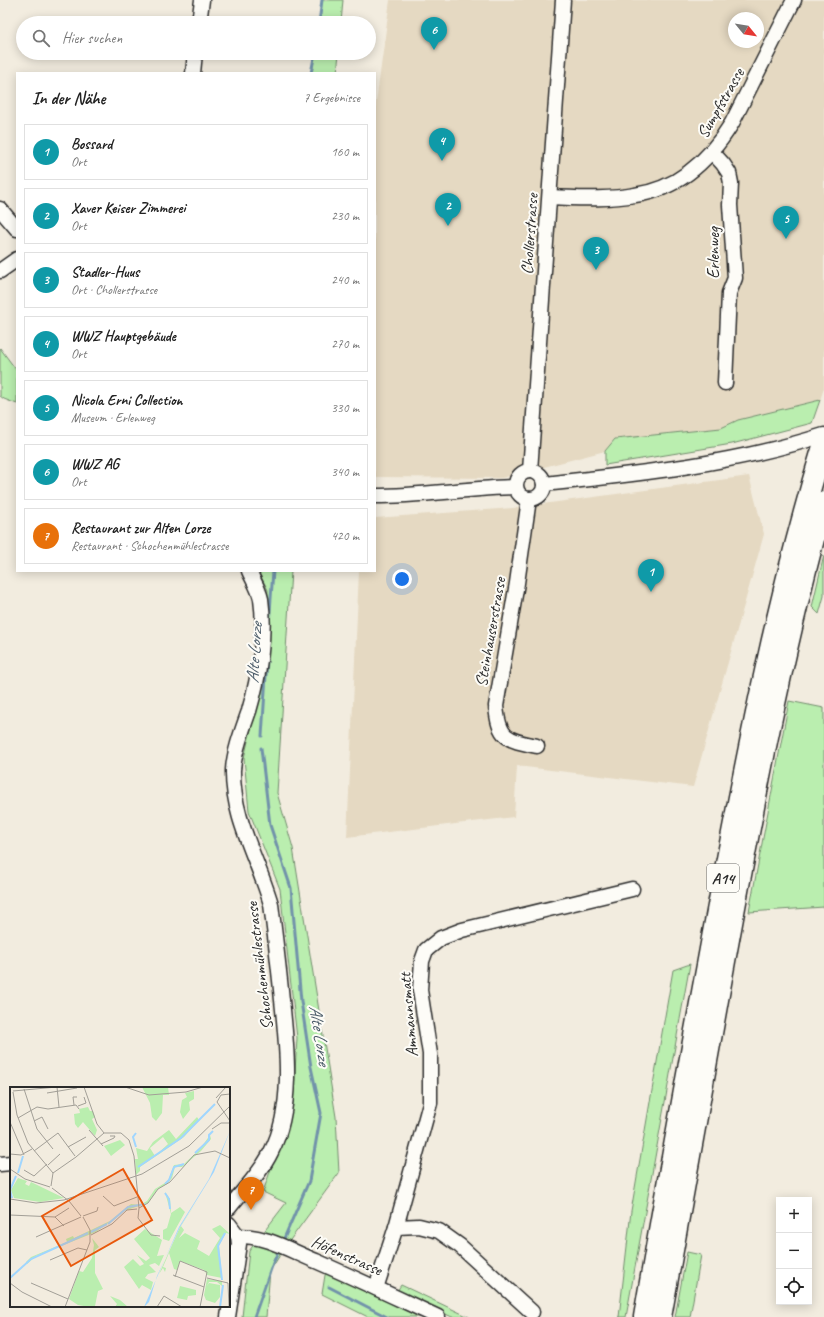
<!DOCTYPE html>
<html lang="de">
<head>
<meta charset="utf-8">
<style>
	body { margin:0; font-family:Caveat,sans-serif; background:#f6f6f6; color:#222 }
	.controls { position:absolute; right:12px; bottom:12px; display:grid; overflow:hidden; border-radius:0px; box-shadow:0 2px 10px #0003 }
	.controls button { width:36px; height:36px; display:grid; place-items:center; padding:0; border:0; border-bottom:1px solid #e0e0e0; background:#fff; color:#222; font:20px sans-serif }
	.compass { position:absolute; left:728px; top:12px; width:36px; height:36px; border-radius:50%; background:#fff; box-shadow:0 2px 10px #0003; rotate:120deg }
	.you { position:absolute; left:402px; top:579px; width:14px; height:14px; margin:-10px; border:3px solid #fff; border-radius:50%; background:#1a73e8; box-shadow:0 0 0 6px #1a73e833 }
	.badge { display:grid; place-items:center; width:26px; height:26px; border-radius:50%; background:#0f766e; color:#fff; font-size:13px; font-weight:700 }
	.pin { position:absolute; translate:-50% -33px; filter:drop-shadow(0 1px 2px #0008) }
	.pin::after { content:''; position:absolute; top:21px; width:14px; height:12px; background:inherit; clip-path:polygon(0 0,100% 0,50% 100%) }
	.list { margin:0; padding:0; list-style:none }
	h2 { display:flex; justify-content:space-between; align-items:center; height:52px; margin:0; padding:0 16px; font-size:17px }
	h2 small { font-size:13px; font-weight:400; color:#767676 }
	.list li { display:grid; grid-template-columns:26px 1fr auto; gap:12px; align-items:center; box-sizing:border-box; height:56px; margin:0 8px 8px; padding:0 8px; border:1px solid #e0e0e0; border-radius:0px }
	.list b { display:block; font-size:15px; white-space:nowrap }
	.list p { margin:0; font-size:13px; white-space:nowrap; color:#767676 }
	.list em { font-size:13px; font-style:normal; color:#767676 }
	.icon { flex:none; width:22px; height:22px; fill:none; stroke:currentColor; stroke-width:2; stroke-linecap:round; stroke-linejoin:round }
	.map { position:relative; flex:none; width:824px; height:1317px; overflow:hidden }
	.search { position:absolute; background:#fff; box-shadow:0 2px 10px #0003; left:16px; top:16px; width:360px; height:44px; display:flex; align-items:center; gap:10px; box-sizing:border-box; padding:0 14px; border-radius:22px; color:#767676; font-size:15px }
	.panel { position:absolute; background:#fff; box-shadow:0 2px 10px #0003; left:16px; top:72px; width:360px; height:500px; border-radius:0px }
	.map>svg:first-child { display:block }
</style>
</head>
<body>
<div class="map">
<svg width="824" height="1317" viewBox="0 0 824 1317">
	<rect width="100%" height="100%" fill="#f2ecdf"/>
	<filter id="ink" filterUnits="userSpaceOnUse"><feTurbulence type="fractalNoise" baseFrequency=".025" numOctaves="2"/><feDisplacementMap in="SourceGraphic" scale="8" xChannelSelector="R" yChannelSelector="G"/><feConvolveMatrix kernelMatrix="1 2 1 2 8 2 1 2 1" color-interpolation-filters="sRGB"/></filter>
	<g filter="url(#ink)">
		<g fill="#e5d9c2" fill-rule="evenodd">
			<path d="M 390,0 L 824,0 L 824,388 L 820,400 L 738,420 L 721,428 L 615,439 L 605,451 L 502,478 L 375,477 L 375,110 ZM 734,18 L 758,18 L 758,42 L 734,42 Z"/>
			<path d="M 749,476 L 764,534 L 693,787 L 517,766 L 514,817 L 347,837 L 359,571 L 375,571 L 375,518 L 513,508 Z"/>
		</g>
		<g fill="#baeeaf" stroke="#728c6d">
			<path d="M 322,0 L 343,0 L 341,23 L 319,23 Z"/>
			<path d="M 315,53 L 339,53 L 337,73 L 312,73 Z"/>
			<path d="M 0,348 L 17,371 L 17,404 L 4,399 L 0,396 Z"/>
			<path d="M 820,400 L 812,423 L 732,444 L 605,465 L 605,451 L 615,439 L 721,428 L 738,420 Z"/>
			<path d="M 824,555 L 824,596 L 819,614 L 812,607 Z"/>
			<path d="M 258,571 L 291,571 L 277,793 L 293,848 L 336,1117 L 339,1173 L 285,1247 L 270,1271 L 266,1317 L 242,1317 L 249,1251 L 286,1203 L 263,1192 L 293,1105 L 297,1038 L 280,889 L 249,811 L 244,758 L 261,687 L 268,590 Z"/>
			<path d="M 789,701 L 824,708 L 824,907 L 749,912 Z"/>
			<path d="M 690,964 L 626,1317 L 619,1317 L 631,1211 L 673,970 Z"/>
			<path d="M 687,1252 L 701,1255 L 690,1317 L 675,1317 Z"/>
			<path d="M 326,1269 L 423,1317 L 368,1317 L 322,1294 Z"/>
			<path d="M 401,1285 L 469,1317 L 452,1317 L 397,1291 Z"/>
		</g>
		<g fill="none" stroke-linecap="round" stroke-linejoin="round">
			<g stroke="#7192aa" stroke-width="3">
				<path d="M 319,23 L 322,0"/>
				<path d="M 311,73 L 315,53"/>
				<path d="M 269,625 L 273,571"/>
				<path d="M 262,736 L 267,660"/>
				<path d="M 261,748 L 270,825 L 291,888 L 301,1001 L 311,1067 L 321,1113 L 309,1181 L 282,1243"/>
				<path d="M 329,1287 L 387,1317"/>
				<path d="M 254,1317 L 273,1263 L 279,1250"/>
			</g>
			<defs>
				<g id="minor">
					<path d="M 199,23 L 202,0"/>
					<path d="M 193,73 L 195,53"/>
					<path d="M 712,152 L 723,164 L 729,173 L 731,183 L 730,205 L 735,278 L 729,293 L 725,383"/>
					<path d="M 550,197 C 578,198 608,200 635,195 C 679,189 710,159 732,123 L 794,0"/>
					<path d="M 0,209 L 17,229"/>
					<path d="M 0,271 L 17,259"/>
					<circle cx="530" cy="485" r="14"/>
					<path d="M 530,471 L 563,0"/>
					<path d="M 544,484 C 638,474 733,464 824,435"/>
					<path d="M 375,496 C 422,496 469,488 516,487"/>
					<path d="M 529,499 L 517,583 L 496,706 C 499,739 507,740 537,746"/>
					<path d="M 0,1164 L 11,1163"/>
					<path d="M 229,1208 C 243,1190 261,1173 271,1152 C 294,1108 287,1048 282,1000 C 279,968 275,936 271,904 C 258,859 232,818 233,770 C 234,751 243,728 249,711 C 259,677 266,634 261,599 C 259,589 253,580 249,571"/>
					<path d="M 396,1227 L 419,1226 L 439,1231 L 460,1246 L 532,1312"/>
					<path d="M 238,1236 C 265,1235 291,1251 316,1261 C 357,1279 397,1298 438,1317"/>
					<path d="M 376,1288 L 396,1227 L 430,1103 L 430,1054 L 420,990 L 422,961 L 426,950 L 441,938 L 462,930 L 632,889"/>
					<path d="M 228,1317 L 239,1244 L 238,1236 L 229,1224"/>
				</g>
				<g id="highway">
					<path d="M 644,1317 C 667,1181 692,1046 717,911 C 747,753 777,596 824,443"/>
					<path d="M 661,1317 C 681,1202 703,1087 723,972 C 752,814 781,656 824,502"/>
				</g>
			</defs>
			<use href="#minor" stroke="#2b2b2b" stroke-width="17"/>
			<use href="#highway" stroke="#2b2b2b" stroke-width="23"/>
			<use href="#minor" stroke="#fdfcf7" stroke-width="14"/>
			<use href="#highway" stroke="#fdfcf7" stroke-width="20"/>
		</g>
	</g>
	<g text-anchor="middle" stroke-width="4" stroke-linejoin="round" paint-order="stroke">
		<rect fill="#fdfcf7" stroke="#6a6a68" stroke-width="1" x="707" y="864" width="32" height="28" rx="3"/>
		<g font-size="16" font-weight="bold" fill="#2b2b2b">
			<text x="723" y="884">A14</text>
		</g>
		<g font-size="17" fill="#2b2b2b" stroke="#fdfcf7">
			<text transform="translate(720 103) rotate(-60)" y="6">Sumpfstrasse</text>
			<text transform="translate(529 234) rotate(-86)" y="6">Chollerstrasse</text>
			<text transform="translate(713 253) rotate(-90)" y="6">Erlenweg</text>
			<text transform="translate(490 632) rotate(-80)" y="6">Steinhauserstrasse</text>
			<text transform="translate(259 966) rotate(-97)" y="6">Schochenmühlestrasse</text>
			<text transform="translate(408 1015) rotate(-95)" y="6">Ammannsmatt</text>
			<text transform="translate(347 1255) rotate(24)" y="6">Höfenstrasse</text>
		</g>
		<g font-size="18" font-style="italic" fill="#4e5e6b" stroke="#fdfcf7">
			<text transform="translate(254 653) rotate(-86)" y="6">Alte Lorze</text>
			<text transform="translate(320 1035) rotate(81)" y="6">Alte Lorze</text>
		</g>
	</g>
	<g transform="translate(10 1087)">
		<rect width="220" height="220" fill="#f2ecdf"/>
		<path d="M 132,0 L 158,0 L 159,8 L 153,8 L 152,26 L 146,34 L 142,30 L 140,16 ZM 184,4 L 184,12 L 179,15 L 180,23 L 173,32 L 170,25 L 172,13 L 177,10 L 175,6 ZM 78,20 L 80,24 L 83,24 L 85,30 L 82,32 L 87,43 L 85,49 L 73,35 L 68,41 L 65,37 L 64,27 L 70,26 L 69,22 ZM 187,30 L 189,33 L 174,50 L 130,80 L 130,84 L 126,88 L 125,72 L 128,72 L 126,61 L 137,64 L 143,55 L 159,43 L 166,52 ZM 153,50 L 158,57 L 145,69 L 140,61 ZM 200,48 L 201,52 L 191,64 L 172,80 L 165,80 L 162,91 L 157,97 L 148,102 L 138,116 L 114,124 L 86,145 L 26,169 L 17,177 L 16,175 L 21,170 L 57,155 L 56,152 L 63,149 L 64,151 L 100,134 L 121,117 L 130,118 L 137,114 L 145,102 L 158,94 L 164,78 L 174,77 L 190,62 ZM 110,53 L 115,58 L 101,69 L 94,59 ZM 8,91 L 17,94 L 15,97 L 19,99 L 21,95 L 54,111 L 30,115 L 4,111 L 1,103 ZM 155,105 L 160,112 L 161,126 L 170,120 L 175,125 L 159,154 L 153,152 L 153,143 L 157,141 L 161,127 ZM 189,111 L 171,139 L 174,143 L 169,151 L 175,146 L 190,154 L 187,162 L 199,169 L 210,151 L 202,142 L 210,138 L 220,147 L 216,146 L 209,158 L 212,191 L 197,188 L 194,183 L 170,174 L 167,183 L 164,182 L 159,166 L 153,180 L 156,181 L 155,185 L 153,181 L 149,187 L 170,140 ZM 135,142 L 152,153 L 147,169 L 154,168 L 149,179 L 145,176 L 139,178 L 146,185 L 138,187 L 135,191 L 143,195 L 141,203 L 132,198 L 129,202 L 114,180 L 123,172 L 130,179 L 134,177 L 127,168 L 136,174 L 140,171 L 124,152 ZM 82,151 L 89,160 L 85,163 L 85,186 L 93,202 L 88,204 L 85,219 L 79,220 L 68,218 L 59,212 L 69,184 L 73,185 L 82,171 L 84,158 ZM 197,192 L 212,194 L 212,199 L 207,195 L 199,195 L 197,199 L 199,196 L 210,198 L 210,210 L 205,216 L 196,213 L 194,208 ZM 170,199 L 186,203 L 186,208 L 178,209 L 177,213 L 167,211 ZM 100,209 L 110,213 L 118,220 L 105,220 L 107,217 Z" fill="#baeeaf" fill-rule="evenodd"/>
		<path d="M 220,44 L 204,85 L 170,140 L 147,189 L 139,215 L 134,220 L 169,140 L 199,92 Z" fill="#a0d6ff"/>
		<path fill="none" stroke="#a0d6ff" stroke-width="2" d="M 126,46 L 123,50 L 126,60M 185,66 L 199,53 L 199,48 L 203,44M 128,80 L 171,51 L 205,17M 8,86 L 13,69M 155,97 L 159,93 L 164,80 L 174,77M 155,106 L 159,112 L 160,122M 2,111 L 0,103 L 6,89M 98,137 L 118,120 L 135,117M 81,145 L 97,137M 0,191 L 21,172 L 78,146M 212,193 L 208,159 L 215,146M 210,220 L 213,198"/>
		<path fill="none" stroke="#a29f97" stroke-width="1" d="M 47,0 L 49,20M 74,0 L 87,37 L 94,46M 115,0 L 139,8 L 176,5 L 193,0M 14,2 L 27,42 L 43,62M 3,4 L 47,0M 3,5 L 7,28 L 18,56 L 43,86 L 41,99M 37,6 L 67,1M 220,7 L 211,8 L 207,15 L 220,34M 206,11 L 216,0M 64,18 L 63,10 L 67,10M 68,19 L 76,16 L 74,10M 8,31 L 27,20 L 38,22 L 66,18 L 69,22M 24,34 L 32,30 L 38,42M 0,35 L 14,68M 202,42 L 211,36 L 220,36M 79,43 L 93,59M 94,46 L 111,46 L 119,53 L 124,69 L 129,121M 91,57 L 104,51 L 105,49 L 100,49M 58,60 L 76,50M 24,64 L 48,46 L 65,69M 0,67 L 11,68 L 22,62M 66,70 L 94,46M 38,78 L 50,67M 0,82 L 15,92 L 40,100M 14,83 L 24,89 L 37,77M 43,86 L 66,70M 42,101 L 59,114 L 71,129M 93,109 L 104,119 L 127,110M 0,112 L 26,116 L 54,113 L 132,87 L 179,59 L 220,19M 0,128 L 45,130 L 54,139M 73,129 L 87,124 L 88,120M 45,130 L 59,121M 81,148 L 102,137 L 117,123 L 127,122M 150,149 L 141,148 L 128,131 L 129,121 L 138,116 L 148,102 L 160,95 L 184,68 L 205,64 L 220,71M 26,150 L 71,130M 40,173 L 68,161 L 77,163M 163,188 L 194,200M 165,190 L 170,174 L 197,185 L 190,220M 197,191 L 218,196 L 219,220M 0,196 L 12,205 L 42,220M 21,196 L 58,212M 55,220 L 80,155 L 80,143 L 73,130M 147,220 L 154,209 L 172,220"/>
		<path fill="#e8590c" fill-opacity="0.15" stroke="#e8590c" stroke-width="2" d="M 113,82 L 142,133 L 61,179 L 32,129 Z"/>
		<rect width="220" height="220" fill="none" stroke="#2b2b2b" stroke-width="2"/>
	</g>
</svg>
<div class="controls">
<button>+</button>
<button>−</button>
<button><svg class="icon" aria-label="locate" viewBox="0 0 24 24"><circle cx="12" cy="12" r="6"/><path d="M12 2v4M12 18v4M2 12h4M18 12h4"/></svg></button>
</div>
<svg class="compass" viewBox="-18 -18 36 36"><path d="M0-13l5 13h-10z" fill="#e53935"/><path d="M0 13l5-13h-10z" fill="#767676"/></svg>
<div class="you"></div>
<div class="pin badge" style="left:651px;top:592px;background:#0f9aa8">1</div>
<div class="pin badge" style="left:448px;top:226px;background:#0f9aa8">2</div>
<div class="pin badge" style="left:596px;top:270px;background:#0f9aa8">3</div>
<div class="pin badge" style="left:442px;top:161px;background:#0f9aa8">4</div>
<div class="pin badge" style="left:786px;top:239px;background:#0f9aa8">5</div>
<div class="pin badge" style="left:434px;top:50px;background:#0f9aa8">6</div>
<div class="pin badge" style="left:251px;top:1210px;background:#e8710a">7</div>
<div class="search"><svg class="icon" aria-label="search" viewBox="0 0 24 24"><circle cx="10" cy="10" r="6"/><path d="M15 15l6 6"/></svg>Hier suchen</div>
<section class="panel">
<h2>In der Nähe<small>7 Ergebnisse</small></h2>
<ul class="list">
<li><span class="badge" style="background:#0f9aa8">1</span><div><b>Bossard</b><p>Ort</p></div><em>160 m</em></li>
<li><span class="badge" style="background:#0f9aa8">2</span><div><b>Xaver Keiser Zimmerei</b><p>Ort</p></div><em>230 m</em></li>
<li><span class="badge" style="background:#0f9aa8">3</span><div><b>Stadler-Huus</b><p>Ort · Chollerstrasse</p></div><em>240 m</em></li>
<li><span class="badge" style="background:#0f9aa8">4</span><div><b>WWZ Hauptgebäude</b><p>Ort</p></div><em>270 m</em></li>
<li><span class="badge" style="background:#0f9aa8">5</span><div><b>Nicola Erni Collection</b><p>Museum · Erlenweg</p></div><em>330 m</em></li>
<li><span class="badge" style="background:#0f9aa8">6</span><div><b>WWZ AG</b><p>Ort</p></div><em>340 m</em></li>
<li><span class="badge" style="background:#e8710a">7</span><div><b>Restaurant zur Alten Lorze</b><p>Restaurant · Schochenmühlestrasse</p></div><em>420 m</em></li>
</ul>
</section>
</div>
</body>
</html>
